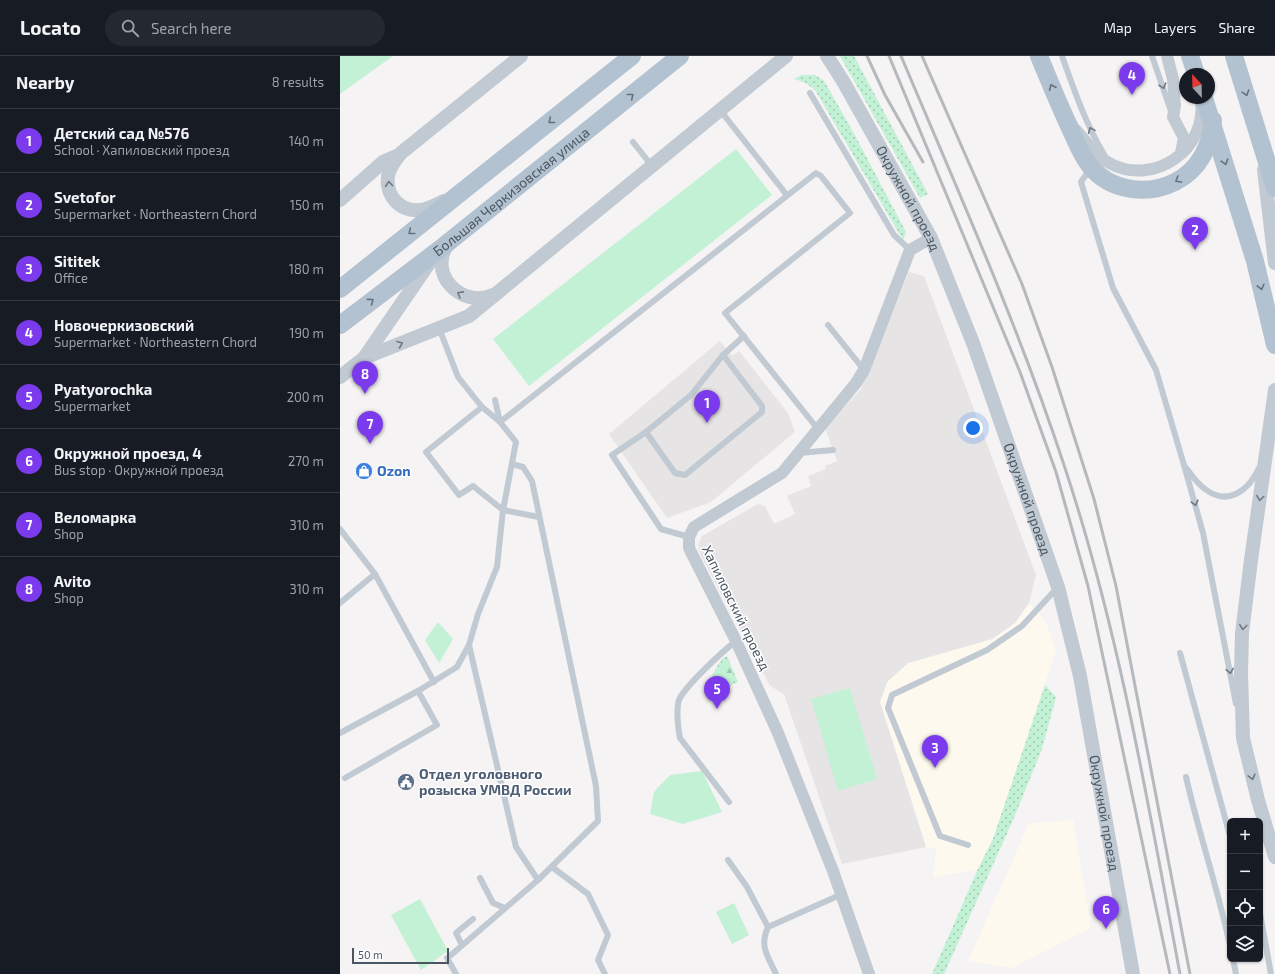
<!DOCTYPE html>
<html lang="en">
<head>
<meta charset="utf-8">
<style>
	body { margin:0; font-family:"Exo 2",sans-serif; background:#242831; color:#f1f3f6 }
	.controls { position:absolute; right:12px; bottom:12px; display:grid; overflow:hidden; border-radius:6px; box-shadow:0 1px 3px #0004 }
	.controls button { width:36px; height:36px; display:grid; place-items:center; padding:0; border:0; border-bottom:1px solid #363941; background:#171b24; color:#f1f3f6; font:20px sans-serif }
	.compass { position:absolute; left:839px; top:12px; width:36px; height:36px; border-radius:50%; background:#171b24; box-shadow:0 1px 3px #0004; rotate:338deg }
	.scale { position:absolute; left:12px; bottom:10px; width:97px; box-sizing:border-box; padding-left:4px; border:2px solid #4a5661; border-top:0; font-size:11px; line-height:14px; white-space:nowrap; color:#4a5661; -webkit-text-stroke:3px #fff; paint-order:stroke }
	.you { position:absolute; left:633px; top:372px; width:14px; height:14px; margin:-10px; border:3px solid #fff; border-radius:50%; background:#1a73e8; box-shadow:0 0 0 6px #1a73e833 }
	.badge { display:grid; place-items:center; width:26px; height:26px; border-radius:50%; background:#7c3aed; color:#fff; font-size:13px; font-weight:700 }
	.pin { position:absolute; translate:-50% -33px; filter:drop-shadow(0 1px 2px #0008) }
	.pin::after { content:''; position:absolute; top:21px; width:14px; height:12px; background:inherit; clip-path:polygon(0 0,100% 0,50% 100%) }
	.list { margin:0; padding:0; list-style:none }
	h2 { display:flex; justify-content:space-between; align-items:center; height:52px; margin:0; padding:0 16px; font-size:17px }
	h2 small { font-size:13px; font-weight:400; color:#9ea1a6 }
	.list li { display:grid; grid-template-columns:26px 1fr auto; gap:12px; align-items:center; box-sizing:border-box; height:64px; padding:0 16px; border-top:1px solid #363941 }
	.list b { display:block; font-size:15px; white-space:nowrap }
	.list p { margin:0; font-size:13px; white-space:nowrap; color:#9ea1a6 }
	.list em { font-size:13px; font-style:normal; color:#9ea1a6 }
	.icon { flex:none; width:22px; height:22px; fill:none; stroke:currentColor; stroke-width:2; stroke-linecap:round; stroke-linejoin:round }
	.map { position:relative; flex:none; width:935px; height:918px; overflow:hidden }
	header { display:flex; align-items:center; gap:24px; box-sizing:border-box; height:56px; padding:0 20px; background:#171b24; border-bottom:1px solid #363941 }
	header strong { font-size:19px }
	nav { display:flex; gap:22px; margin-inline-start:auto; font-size:14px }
	.search { width:280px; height:36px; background:#242831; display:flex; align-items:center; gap:10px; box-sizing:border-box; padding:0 14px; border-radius:22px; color:#9ea1a6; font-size:15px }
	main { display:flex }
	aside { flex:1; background:#171b24 }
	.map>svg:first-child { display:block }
</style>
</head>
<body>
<header>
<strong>Locato</strong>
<div class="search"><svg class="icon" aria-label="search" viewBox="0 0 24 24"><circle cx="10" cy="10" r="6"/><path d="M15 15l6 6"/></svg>Search here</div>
<nav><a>Map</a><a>Layers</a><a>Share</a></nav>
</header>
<main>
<aside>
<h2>Nearby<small>8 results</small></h2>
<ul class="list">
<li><span class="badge">1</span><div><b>Детский сад №576</b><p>School · Хапиловский проезд</p></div><em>140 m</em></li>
<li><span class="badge">2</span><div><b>Svetofor</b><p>Supermarket · Northeastern Chord</p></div><em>150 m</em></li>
<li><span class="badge">3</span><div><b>Sititek</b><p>Office</p></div><em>180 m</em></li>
<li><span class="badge">4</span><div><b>Новочеркизовский</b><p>Supermarket · Northeastern Chord</p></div><em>190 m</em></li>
<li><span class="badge">5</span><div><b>Pyatyorochka</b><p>Supermarket</p></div><em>200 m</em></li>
<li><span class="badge">6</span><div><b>Окружной проезд, 4</b><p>Bus stop · Окружной проезд</p></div><em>270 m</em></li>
<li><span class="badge">7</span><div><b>Веломарка</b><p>Shop</p></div><em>310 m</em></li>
<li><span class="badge">8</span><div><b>Avito</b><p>Shop</p></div><em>310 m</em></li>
</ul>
</aside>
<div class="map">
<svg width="935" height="918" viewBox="0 0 935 918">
	<defs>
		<pattern id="grass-dots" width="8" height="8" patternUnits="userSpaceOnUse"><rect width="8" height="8" fill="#c3f1d5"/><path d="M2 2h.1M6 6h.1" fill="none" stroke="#a0c6b0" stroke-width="1.8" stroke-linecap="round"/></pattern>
		<pattern id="forest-firs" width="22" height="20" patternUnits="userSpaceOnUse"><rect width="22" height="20" fill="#c3f1d5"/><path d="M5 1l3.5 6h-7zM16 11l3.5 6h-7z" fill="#a0c6b0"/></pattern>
	</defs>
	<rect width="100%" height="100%" fill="#f5f3f3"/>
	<g fill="#fdf9ef">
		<path d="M 689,547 L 705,564 L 716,594 L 653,783 L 638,813 L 593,822 L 596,792 L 586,791 L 540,645 L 547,626 L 568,607 L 652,583 L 675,567 Z"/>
		<path d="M 733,764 L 751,872 L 672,912 L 628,905 L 689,767 Z"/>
	</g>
	<g fill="#e6e4e5">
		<path d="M 569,216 L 584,220 L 696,519 L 689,547 L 675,567 L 652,583 L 568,607 L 547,626 L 540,646 L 586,791 L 502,808 L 444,638 L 430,630 L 360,498 L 358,489 L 362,480 L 418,448 L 425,450 L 434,468 L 455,458 L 447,440 L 471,430 L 468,420 L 486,413 L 485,410 L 497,405 L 485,372 L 521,333 Z"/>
		<path d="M 380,285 L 392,300 L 399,295 L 448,357 L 455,376 L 371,446 L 327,462 L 269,378 Z"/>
	</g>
	<g fill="url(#grass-dots)" fill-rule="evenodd">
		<path d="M 500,0 L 514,0 L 588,138 L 580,142 Z"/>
		<path d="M 462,19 L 475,19 L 484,25 L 511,72 L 566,176 L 563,184 L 475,34 L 466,27 L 454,23 Z"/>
		<path d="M 387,600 L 398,626 L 367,640 L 364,633 L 381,604 ZM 383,605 L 387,606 L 393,619 L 388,627 L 380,632 L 374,620 L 380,614 Z"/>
		<path d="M 705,629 L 716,641 L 702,693 L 673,764 L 604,918 L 592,918 L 638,813 L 653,783 Z"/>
	</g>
	<path fill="url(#forest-firs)" d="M 383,605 L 387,605 L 393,619 L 393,626 L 371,634 L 367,633 C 370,621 380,616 383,605 Z"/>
	<g fill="#c3f1d5">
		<path d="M 0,0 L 53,0 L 0,38 Z"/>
		<path d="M 396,93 L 432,139 L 189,330 L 153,283 Z"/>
		<path d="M 98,566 L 113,583 L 99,607 L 85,584 Z"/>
		<path d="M 510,632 L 537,723 L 498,735 L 471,643 Z"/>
		<path d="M 362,715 L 382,756 L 343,768 L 310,758 L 314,736 L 330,719 Z"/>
		<path d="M 80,843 L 108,895 L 81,914 L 51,859 Z"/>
		<path d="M 394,847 L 409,879 L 392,888 L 376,856 Z"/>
	</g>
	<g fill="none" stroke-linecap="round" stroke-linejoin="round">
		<g stroke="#c1cad2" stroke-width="6">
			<path d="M 722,0 C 734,34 746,69 765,100"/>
			<path d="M 812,0 L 831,55"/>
			<path d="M 470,37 L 554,179 L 570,194"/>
			<path d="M 380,54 L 446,138"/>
			<path d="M 293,86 L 312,110"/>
			<path d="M 750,113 L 741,126 L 773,232 L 816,314 L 844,409 L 863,477 L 896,648"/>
			<path d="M 488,269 L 524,314"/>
			<path d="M 99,272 L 118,321 L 142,351 L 160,366 L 176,386 L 163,454 L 157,511 L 138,558 L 129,589 L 176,791 L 198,824"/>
			<path d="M 155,344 L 160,366 L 476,117 L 481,120 L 510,157 L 385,257 L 477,372"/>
			<path d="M 142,351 L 86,396 L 119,439 L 133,430 L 163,454 L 199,461"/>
			<path d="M 306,376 L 335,417 L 345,419 L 422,356 L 422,350 L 383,299"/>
			<path d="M 459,397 L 493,394"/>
			<path d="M 846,412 C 852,419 857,428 865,433 C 888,451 909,434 919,412"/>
			<path d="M 0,473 L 35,518 L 94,626"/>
			<path d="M 349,481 L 321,473 L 272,399 L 306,376 L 351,339 L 383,299 L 404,280"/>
			<path d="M 0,547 L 35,518"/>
			<path d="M 840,597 L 890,780"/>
			<path d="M 0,677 L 78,635 L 117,611 L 129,589"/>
			<path d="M 846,721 C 859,778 878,833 890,890"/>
			<path d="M 5,722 L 97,669 L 78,635"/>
			<path d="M 389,746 L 340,682 C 338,673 336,653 339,644 C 345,630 383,595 396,585"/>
			<path d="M 628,789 L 600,780 L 548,652 L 552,639 L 647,594 L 682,570 L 718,531"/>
			<path d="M 388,804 L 407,831 L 428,871"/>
			<path d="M 212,811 L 248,838 L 268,879 L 258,904 L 265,918"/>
			<path d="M 140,822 L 153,847 L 165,852"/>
			<path d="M 920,857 L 931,918"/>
			<path d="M 122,889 L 116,877 L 133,863"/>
			<path d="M 111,899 L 198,824 L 258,765 L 256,730 L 192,425 L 183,411 L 172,408"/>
			<path d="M 107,902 L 116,918"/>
			<path d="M 893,903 L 896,918"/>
			<path d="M 436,918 C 428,900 419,891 428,871 L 500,839"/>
		</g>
		<g stroke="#c1cad2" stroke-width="12">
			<path d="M 827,0 L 833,23 L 835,50 L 833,61 L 844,82 L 841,97"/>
			<path d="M 736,74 C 747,86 756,101 771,108 C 814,130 867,94 861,45"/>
			<path d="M 529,918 L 493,815 L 438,677 L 396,585 L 349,492 L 349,481 L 354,471 L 442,417 L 516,327 L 524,314 L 570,194 L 591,182"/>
		</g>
		<g stroke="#c1cad2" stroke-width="14">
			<path id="s1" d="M 487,0 L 503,25 L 591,182 L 633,287 L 718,531 L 740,620 L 793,918"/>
			<path d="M 924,114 L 935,207"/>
			<path d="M 0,144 L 43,106 L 59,99"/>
			<path d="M 104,145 C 97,148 89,153 81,154 C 59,157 43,137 49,116 C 52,108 56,103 61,97 L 181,0"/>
			<path d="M 108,188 C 87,217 121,253 153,239"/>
			<path d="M 24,302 L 129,260 L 446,0"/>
			<path d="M 0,321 L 24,302 L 92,203"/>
			<path d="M 935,334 L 911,504 L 902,577 L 901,618 L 903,682 L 918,744 L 935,801"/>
		</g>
		<g stroke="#b3c2d1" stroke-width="18">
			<path d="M 699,0 C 709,24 719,49 730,72 C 736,85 741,99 750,110 C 770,135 807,140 835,126 C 859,114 871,90 873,64"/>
			<path d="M 894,0 L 935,132"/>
			<path d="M 0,233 L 292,0"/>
			<path id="s2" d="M 0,269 L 100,193 L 340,0"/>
		</g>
		<g stroke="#b5b8bd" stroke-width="3">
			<path d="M 527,0 L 545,39 L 583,106"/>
			<path d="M 549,0 L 680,316 L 716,416 L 748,530 L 830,918"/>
			<path d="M 561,0 C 618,135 678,269 724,409 C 779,574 808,747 840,918"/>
			<path d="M 582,0 L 682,228 L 712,311 L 754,443 L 776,530 L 850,918"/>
		</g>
		<g stroke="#b3c2d1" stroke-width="18">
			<path d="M 850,0 L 856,18"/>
			<path d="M 864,42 L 915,205 L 935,289"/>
		</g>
	</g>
	<defs><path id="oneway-chevron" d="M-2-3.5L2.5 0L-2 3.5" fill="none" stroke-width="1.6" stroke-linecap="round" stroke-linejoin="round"/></defs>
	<g stroke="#6e7983">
		<use href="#oneway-chevron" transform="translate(823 30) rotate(71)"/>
		<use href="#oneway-chevron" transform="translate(751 74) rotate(-114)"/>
		<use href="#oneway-chevron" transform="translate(49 128) rotate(-94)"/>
		<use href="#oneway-chevron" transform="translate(120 238) rotate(-151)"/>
		<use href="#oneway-chevron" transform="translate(60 288) rotate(-22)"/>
		<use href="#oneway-chevron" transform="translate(920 442) rotate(98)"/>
		<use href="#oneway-chevron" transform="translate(855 447) rotate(75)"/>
		<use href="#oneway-chevron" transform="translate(903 571) rotate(97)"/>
		<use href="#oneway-chevron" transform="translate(890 615) rotate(80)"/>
		<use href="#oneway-chevron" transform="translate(912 721) rotate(75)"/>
	</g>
	<g stroke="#64717d">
		<use href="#oneway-chevron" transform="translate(712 31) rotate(-113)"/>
		<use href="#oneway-chevron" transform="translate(906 37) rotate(72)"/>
		<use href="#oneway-chevron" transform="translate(291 40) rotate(-39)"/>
		<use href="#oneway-chevron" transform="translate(211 65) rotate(141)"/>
		<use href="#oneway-chevron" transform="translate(885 106) rotate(73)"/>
		<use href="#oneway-chevron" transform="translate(838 124) rotate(149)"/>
		<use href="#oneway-chevron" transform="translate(71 176) rotate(141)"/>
		<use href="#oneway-chevron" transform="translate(921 231) rotate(76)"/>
		<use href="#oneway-chevron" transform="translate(31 245) rotate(-37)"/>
	</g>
	<defs>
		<symbol id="shop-disc" viewBox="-11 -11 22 22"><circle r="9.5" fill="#3f7fe0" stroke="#fff"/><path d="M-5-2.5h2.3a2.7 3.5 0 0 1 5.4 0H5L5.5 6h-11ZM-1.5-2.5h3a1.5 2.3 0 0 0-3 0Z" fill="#fff"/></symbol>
		<symbol id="civic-disc" viewBox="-11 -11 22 22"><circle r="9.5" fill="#5c6f8a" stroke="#fff"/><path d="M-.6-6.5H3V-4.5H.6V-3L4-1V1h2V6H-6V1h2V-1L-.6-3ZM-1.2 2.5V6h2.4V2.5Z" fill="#fff"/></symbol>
	</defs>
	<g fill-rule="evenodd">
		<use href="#shop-disc" x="14" y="405" width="20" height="20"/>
		<use href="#civic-disc" x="56" y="716" width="20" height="20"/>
	</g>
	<g text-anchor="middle" stroke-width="3" stroke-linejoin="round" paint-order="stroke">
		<g font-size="14" fill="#4a5661" stroke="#fff">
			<text dy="5" stroke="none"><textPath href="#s2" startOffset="217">Большая Черкизовская улица</textPath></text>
			<text dy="5" stroke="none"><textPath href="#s1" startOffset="164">Окружной проезд</textPath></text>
			<text dy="5" stroke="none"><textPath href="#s1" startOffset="488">Окружной проезд</textPath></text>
			<text transform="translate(396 552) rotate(64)" y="5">Хапиловский проезд</text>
			<text dy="5" stroke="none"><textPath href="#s1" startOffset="812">Окружной проезд</textPath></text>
		</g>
		<g font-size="14" font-weight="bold" fill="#366cbe" stroke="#fff" text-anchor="start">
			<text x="37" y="420">Ozon</text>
		</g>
		<g font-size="14" font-weight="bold" fill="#4e5e75" stroke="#fff" text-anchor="start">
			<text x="79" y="723">Отдел уголовного<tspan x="79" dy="16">розыска УМВД России</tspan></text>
		</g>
	</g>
</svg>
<div class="controls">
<button>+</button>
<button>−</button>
<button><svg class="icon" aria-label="locate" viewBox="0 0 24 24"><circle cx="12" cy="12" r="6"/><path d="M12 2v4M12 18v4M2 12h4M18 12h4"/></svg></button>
<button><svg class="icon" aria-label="layers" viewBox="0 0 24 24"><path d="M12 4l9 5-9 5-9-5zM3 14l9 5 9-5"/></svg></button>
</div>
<svg class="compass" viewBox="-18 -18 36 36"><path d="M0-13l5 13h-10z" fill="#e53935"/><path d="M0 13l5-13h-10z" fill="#9ea1a6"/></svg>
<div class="scale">50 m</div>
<div class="you"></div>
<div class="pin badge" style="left:367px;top:367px">1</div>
<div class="pin badge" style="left:855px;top:194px">2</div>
<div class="pin badge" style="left:595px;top:712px">3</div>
<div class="pin badge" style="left:792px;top:39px">4</div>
<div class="pin badge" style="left:377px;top:653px">5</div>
<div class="pin badge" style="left:766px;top:873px">6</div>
<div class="pin badge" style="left:30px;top:388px">7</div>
<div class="pin badge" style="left:25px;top:338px">8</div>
</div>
</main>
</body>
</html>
